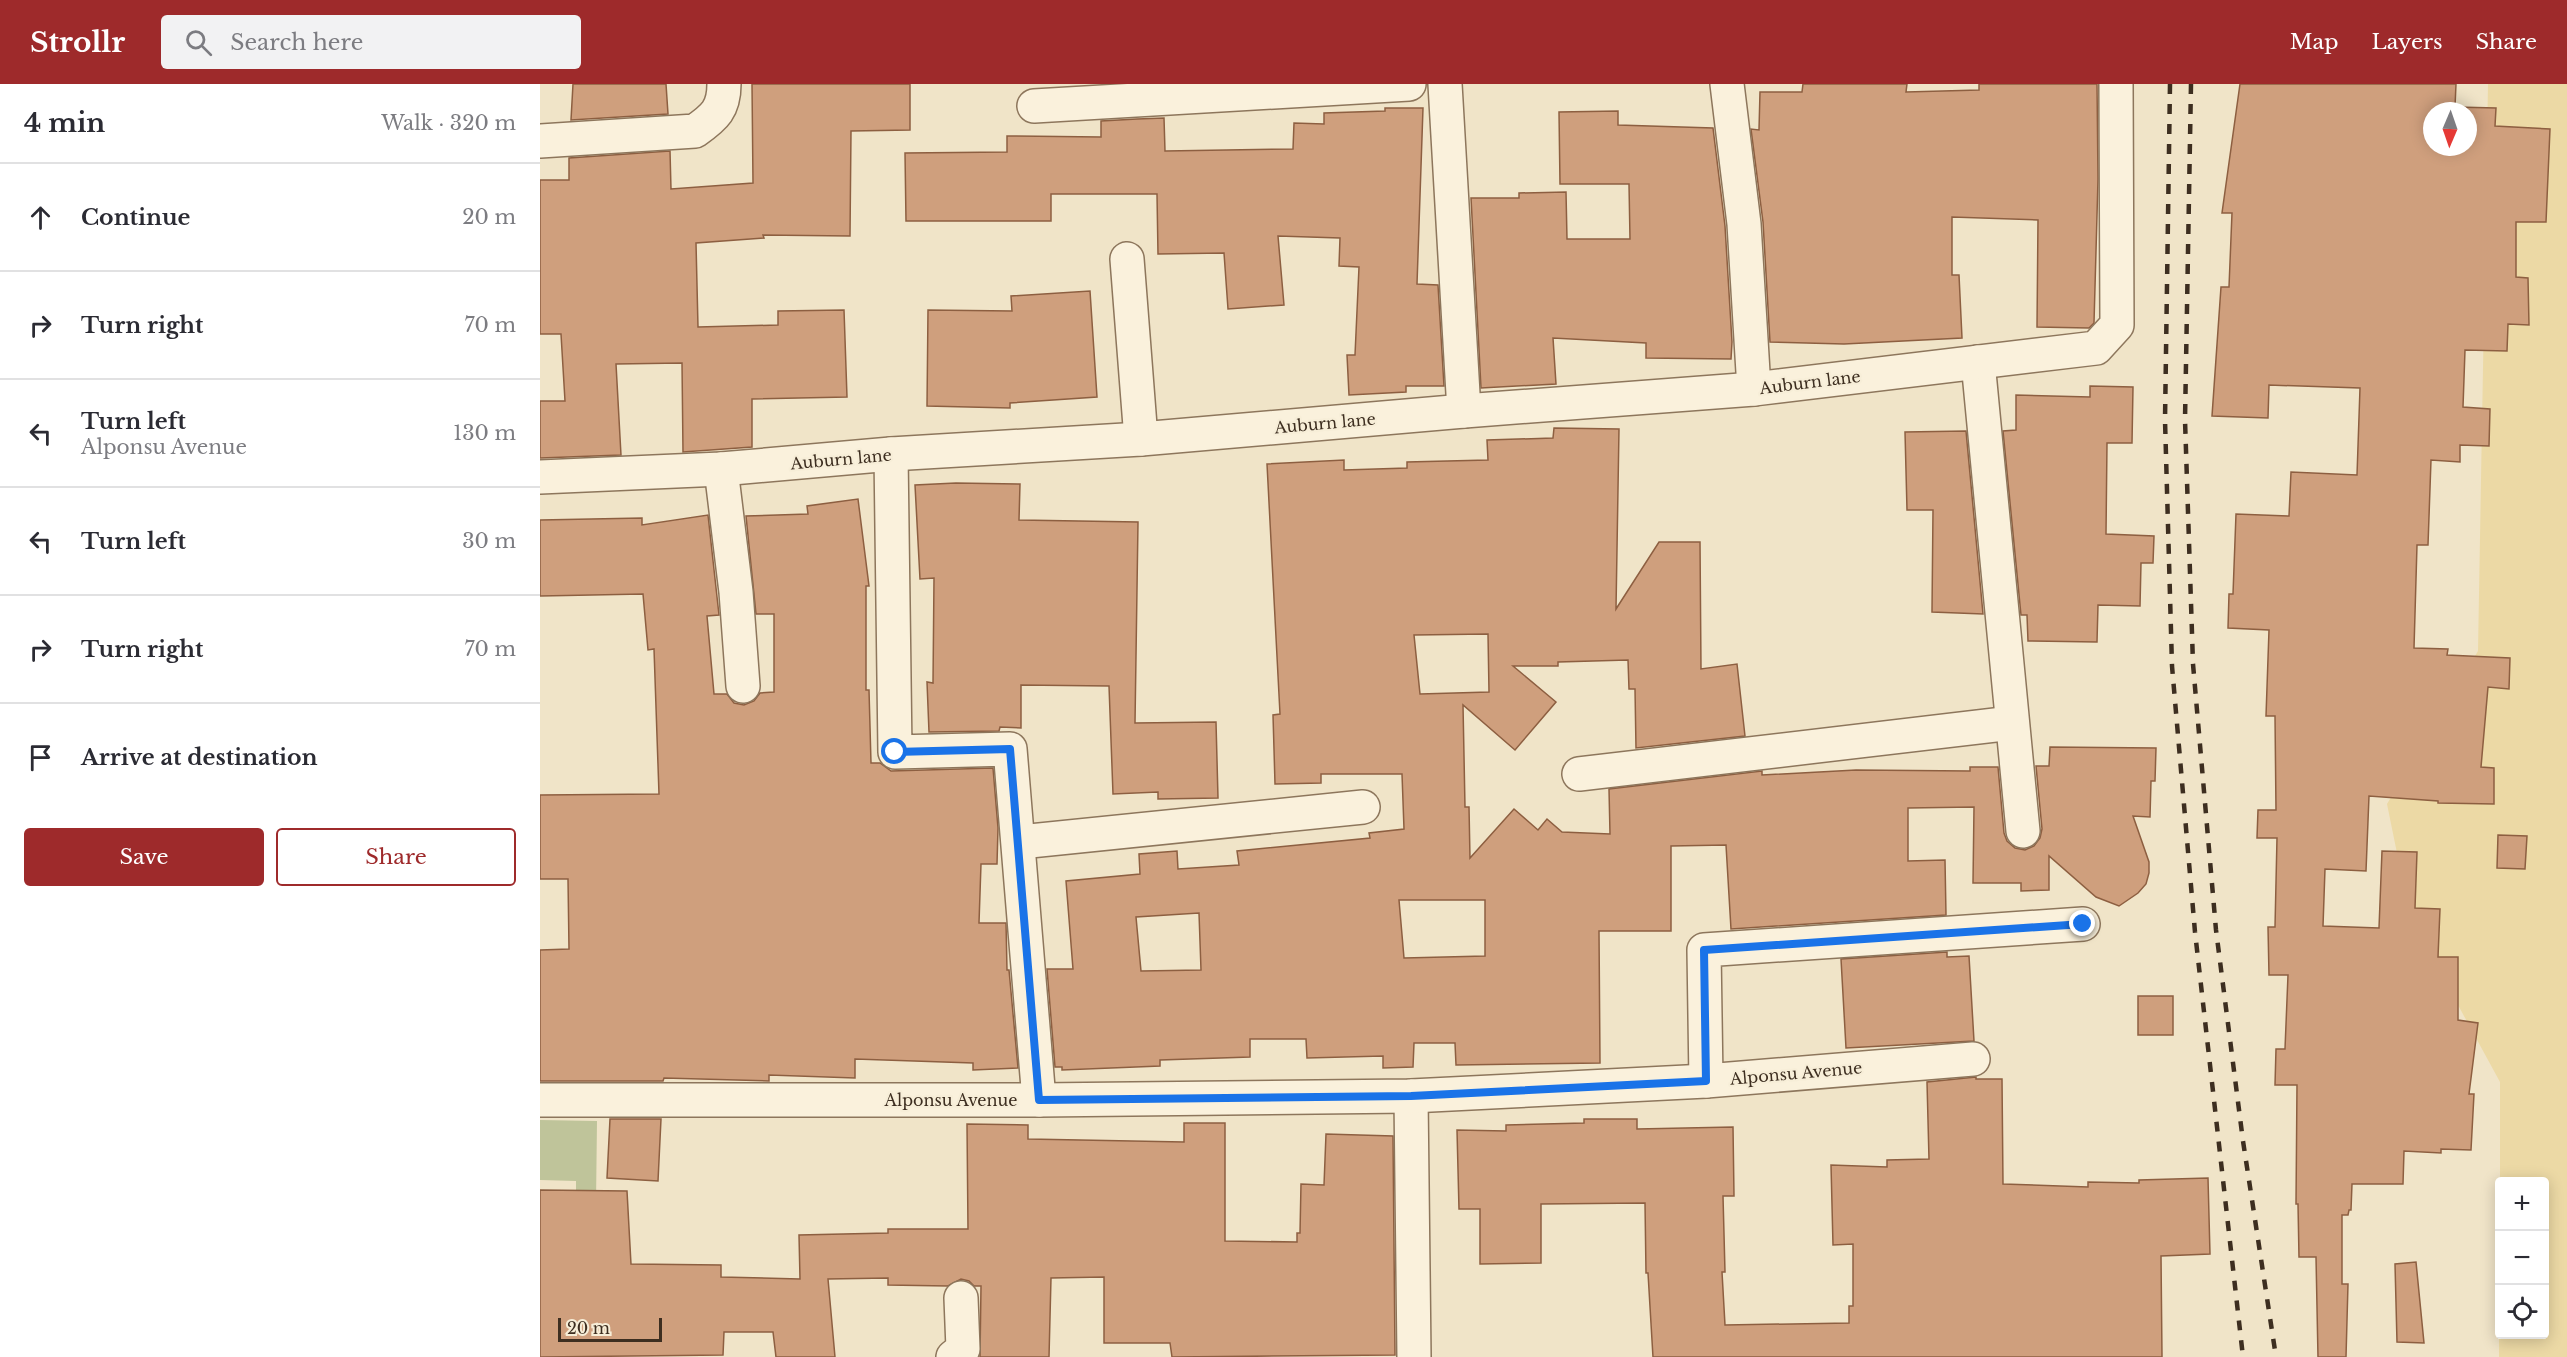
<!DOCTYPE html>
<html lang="en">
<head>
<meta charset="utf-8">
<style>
	body { margin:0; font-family:"Libre Baskerville",serif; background:#f2f2f3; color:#2b2b33 }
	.controls { position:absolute; right:18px; bottom:18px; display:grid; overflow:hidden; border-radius:6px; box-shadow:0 3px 15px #0003 }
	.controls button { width:54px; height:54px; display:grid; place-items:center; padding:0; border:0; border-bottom:2px solid #e1e1e2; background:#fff; color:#2b2b33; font:30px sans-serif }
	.compass { position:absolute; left:1883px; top:18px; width:54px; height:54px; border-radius:50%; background:#fff; box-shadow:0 3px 15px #0003; rotate:182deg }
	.scale { position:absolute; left:18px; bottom:15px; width:104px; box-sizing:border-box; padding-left:6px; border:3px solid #3d2e20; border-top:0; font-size:16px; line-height:21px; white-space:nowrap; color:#3d2e20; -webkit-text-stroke:4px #f7eed8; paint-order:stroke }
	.stop { position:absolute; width:18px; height:18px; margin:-14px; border:4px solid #1a73e8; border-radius:50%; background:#fff }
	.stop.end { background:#1a73e8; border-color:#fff; box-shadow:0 2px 6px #0008 }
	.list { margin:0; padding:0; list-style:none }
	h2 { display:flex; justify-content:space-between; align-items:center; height:78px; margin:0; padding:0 24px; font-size:26px }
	h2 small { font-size:20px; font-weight:400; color:#7c7c81 }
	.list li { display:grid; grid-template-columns:39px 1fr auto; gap:18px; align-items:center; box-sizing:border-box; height:108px; padding:0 24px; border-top:2px solid #e1e1e2 }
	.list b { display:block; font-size:22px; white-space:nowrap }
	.list p { margin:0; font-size:20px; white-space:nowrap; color:#7c7c81 }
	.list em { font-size:20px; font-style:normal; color:#7c7c81 }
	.actions { display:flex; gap:12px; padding:18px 24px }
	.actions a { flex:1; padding:14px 0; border:2px solid #9e2a2b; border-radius:6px; text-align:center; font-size:21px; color:#9e2a2b }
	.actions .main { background:#9e2a2b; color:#fff }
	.icon { flex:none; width:33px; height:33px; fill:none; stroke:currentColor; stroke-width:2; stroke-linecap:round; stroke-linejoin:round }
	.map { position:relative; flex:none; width:2027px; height:1273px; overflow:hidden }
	header { display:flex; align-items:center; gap:36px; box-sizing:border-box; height:84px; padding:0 30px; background:#9e2a2b; color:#fff }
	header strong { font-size:28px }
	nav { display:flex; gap:33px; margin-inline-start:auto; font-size:21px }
	.search { width:420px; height:54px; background:#f2f2f3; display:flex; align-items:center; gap:15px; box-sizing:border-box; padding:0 21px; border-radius:6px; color:#7c7c81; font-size:22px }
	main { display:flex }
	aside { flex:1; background:#fff }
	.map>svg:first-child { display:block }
</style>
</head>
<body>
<header>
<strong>Strollr</strong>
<div class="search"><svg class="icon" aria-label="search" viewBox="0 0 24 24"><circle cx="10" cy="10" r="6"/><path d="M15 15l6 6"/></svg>Search here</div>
<nav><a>Map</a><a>Layers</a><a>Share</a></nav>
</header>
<main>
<aside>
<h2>4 min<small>Walk · 320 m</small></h2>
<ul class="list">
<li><svg class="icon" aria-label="ahead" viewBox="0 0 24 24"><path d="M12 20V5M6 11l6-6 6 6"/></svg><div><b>Continue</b></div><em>20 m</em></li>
<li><svg class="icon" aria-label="right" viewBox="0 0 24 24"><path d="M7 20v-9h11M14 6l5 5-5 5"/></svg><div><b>Turn right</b></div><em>70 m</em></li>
<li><svg class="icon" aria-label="left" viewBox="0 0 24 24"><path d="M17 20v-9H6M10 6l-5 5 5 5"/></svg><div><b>Turn left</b><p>Alponsu Avenue</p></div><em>130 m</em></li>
<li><svg class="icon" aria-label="left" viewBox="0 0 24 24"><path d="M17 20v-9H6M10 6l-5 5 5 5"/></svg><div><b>Turn left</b></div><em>30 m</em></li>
<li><svg class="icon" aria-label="right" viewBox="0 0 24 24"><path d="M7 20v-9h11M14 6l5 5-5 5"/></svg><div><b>Turn right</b></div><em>70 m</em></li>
<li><svg class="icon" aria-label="arrive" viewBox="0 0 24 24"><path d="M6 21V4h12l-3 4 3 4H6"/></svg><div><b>Arrive at destination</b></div></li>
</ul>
<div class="actions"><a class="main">Save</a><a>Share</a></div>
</aside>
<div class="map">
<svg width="2027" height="1273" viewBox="0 0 2027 1273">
	<rect width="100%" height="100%" fill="#f0e4c8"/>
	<path fill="#ecd9a5" d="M 1948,0 L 2027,0 L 2027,1273 L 1959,1273 L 1959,1104 L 1960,1250 L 2004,1250 L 2004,1098 L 1960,1097 L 1960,998 L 1870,833 L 1847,720 L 1938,567 Z"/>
	<path fill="#bfc49a" d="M 0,1036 L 57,1037 L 56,1119 L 36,1119 L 36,1097 L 0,1096 Z"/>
	<g fill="#cf9f7d" stroke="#8d5f41" stroke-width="1.5" fill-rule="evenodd">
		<path d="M 33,0 L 126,0 L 128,30 L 31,36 Z"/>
		<path d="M 212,0 L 370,0 L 370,46 L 311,47 L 310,152 L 223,151 L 224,154 L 156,159 L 158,243 L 238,241 L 238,227 L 304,226 L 307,313 L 212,315 L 212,363 L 143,368 L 142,279 L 76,280 L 81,371 L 0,374 L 0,317 L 25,317 L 21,250 L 0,250 L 0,96 L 29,96 L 29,74 L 130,67 L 131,105 L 213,99 Z"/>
		<path d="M 1263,0 L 1367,0 L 1366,8 L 1439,6 L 1439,0 L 1557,0 L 1558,95 L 1554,239 L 1549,244 L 1497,243 L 1498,136 L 1412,133 L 1412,191 L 1419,191 L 1422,254 L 1304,260 L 1230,258 L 1223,138 L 1211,45 L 1219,46 L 1220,8 L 1262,8 Z"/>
		<path d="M 1700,0 L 1916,0 L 1915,23 L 1956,24 L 1955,42 L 2010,45 L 2006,138 L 1976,138 L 1976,193 L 1988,194 L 1989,241 L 1968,240 L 1967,267 L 1925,266 L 1923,323 L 1950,325 L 1949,362 L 1920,361 L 1920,378 L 1891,376 L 1888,461 L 1877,461 L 1874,564 L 1908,565 L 1907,571 L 1970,574 L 1969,605 L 1948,603 L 1941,683 L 1954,684 L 1954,720 L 1898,719 L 1898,717 L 1829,712 L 1826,787 L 1785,785 L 1783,842 L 1839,844 L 1842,767 L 1877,768 L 1875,824 L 1900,825 L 1898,873 L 1918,873 L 1918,936 L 1938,939 L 1929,1010 L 1934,1010 L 1931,1066 L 1901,1065 L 1901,1069 L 1864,1067 L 1863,1100 L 1812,1100 L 1811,1126 L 1809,1126 L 1808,1131 L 1802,1131 L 1802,1200 L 1808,1200 L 1806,1273 L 1778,1273 L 1776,1173 L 1759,1173 L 1758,1120 L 1756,1120 L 1757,1001 L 1735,1001 L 1736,965 L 1745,965 L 1748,891 L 1729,891 L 1728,843 L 1735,843 L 1737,754 L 1717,754 L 1718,726 L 1736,726 L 1735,632 L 1726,632 L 1729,546 L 1688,544 L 1689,510 L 1693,510 L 1696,430 L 1749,432 L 1751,388 L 1817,391 L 1820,304 L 1729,301 L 1728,334 L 1672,332 L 1681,203 L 1689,203 L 1692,129 L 1682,129 ZM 1892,27 L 1928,27 L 1928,63 L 1892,63 Z"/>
		<path d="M 845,24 L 883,24 L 877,200 L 898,201 L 904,302 L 866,302 L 866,308 L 809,311 L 807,271 L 815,271 L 819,183 L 799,182 L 800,154 L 738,152 L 744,221 L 688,225 L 684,169 L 618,170 L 617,110 L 511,110 L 511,137 L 366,137 L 365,69 L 467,68 L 467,52 L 561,53 L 561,37 L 597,35 L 624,34 L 625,67 L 753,65 L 754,39 L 784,40 L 784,29 L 845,27 Z"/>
		<path d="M 1078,27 L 1078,41 L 1173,44 L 1185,142 L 1192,258 L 1191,275 L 1106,274 L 1106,259 L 1013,254 L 1016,300 L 941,304 L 931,114 L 979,114 L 979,109 L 1026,108 L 1027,155 L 1090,155 L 1089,100 L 1020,100 L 1019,28 Z"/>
		<path d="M 550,207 L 557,313 L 470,319 L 470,324 L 387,322 L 388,226 L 472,227 L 471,212 Z"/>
		<path d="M 1550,302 L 1593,303 L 1592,359 L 1567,359 L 1566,450 L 1614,452 L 1613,479 L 1601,479 L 1600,522 L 1558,521 L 1557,558 L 1488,557 L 1487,531 L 1481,531 L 1463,347 L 1476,346 L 1476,311 L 1550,313 Z"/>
		<path d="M 1014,344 L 1079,345 L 1076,525 L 1119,458 L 1160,458 L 1161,585 L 1197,580 L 1205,652 L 1096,664 L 1095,605 L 1089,605 L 1088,576 L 1018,578 L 1018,582 L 973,582 L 1016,618 L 975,666 L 923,621 L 925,723 L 929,723 L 930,774 L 974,725 L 998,746 L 1007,735 L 1022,748 L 1070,750 L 1069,705 L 1222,687 L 1222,691 L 1316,686 L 1430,687 L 1430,683 L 1458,683 L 1464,749 L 1467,757 L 1475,764 L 1485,766 L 1494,762 L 1500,754 L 1502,745 L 1496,682 L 1509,682 L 1510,663 L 1616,664 L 1615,697 L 1611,697 L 1610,733 L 1593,732 L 1609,778 L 1609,789 L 1606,800 L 1598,809 L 1579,822 L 1556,813 L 1509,772 L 1509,806 L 1481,807 L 1481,799 L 1433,799 L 1434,723 L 1368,724 L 1368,777 L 1405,776 L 1406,831 L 1191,845 L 1186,761 L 1131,762 L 1131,847 L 1059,847 L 1060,979 L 916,981 L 915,959 L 874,959 L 873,983 L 843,984 L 843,972 L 767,974 L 766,955 L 710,955 L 710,973 L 620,976 L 620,982 L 522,986 L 522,983 L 515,983 L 507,885 L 533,885 L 526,797 L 600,790 L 599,770 L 637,767 L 638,785 L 699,781 L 697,767 L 830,754 L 829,749 L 864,745 L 862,690 L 781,690 L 781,699 L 735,700 L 733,631 L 740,630 L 727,380 L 804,376 L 804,386 L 867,384 L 867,378 L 948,376 L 947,356 L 1013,354 ZM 948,550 L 949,608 L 880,610 L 874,551 ZM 859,816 L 945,816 L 945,872 L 864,874 ZM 659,829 L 661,886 L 601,887 L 596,833 Z"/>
		<path d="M 1426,347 L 1443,530 L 1392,528 L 1393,426 L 1367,426 L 1365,348 Z"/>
		<path d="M 416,399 L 480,400 L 479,436 L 598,438 L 595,639 L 676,638 L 678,714 L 618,715 L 618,708 L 573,710 L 569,602 L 481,601 L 481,644 L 460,643 L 459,647 L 389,648 L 387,598 L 393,599 L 394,494 L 380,495 L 375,401 Z"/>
		<path d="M 318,415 L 329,502 L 326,502 L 326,606 L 329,606 L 331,679 L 340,679 L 351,687 L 453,684 L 458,744 L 457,780 L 441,780 L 439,839 L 466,839 L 467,886 L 469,886 L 478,984 L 433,986 L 433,979 L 315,975 L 315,994 L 229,991 L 229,997 L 124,994 L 123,997 L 0,997 L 0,866 L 29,865 L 28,795 L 0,795 L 0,711 L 119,710 L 114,565 L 108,566 L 103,510 L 0,512 L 0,436 L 102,434 L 102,441 L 168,431 L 179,531 L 167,532 L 174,610 L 187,610 L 194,619 L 204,621 L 214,617 L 220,609 L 234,608 L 234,530 L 216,530 L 206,432 L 268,430 L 267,422 Z"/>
		<path d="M 1958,751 L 1987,752 L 1985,785 L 1957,784 Z"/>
		<path d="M 1407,868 L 1407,873 L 1429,872 L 1434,957 L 1306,964 L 1301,875 Z"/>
		<rect x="1598" y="912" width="35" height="39"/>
		<path d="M 1436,993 L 1436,995 L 1462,995 L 1463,1100 L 1548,1103 L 1548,1098 L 1599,1099 L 1599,1096 L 1668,1094 L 1670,1170 L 1621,1172 L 1622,1273 L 1113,1273 L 1108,1189 L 1106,1189 L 1105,1119 L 1001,1120 L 1001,1179 L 940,1180 L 940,1125 L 919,1125 L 917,1046 L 966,1047 L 966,1041 L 1044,1039 L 1044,1035 L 1097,1035 L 1097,1045 L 1193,1043 L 1194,1112 L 1183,1112 L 1185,1188 L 1182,1188 L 1185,1241 L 1309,1239 L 1309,1222 L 1313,1222 L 1313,1160 L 1293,1161 L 1291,1081 L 1347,1083 L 1347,1076 L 1389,1075 L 1387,998 Z"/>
		<path d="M 70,1035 L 121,1035 L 118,1097 L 67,1094 Z"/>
		<path d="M 644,1039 L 685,1039 L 685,1157 L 757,1158 L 757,1149 L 760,1149 L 761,1100 L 784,1101 L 786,1050 L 853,1052 L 855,1271 L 632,1273 L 630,1259 L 564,1259 L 564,1193 L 511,1194 L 509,1273 L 440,1273 L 441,1202 L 434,1202 L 429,1197 L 421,1195 L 408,1202 L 348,1201 L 348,1194 L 288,1195 L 295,1273 L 236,1273 L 233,1248 L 184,1248 L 183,1271 L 0,1273 L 0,1106 L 87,1107 L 91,1180 L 181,1181 L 181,1193 L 260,1195 L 259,1151 L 348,1149 L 348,1145 L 428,1145 L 427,1040 L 488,1041 L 488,1055 L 644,1058 Z"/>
		<path d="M 1876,1178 L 1884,1259 L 1857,1258 L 1855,1180 Z"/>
	</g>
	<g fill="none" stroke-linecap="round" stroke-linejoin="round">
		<defs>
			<g id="minor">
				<path d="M 905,0 L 924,327"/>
				<path d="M 1187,0 L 1204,140 L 1214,305"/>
				<path d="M 494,22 L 869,0"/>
				<path d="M 0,57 L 155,47 C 175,33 184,25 184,0"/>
				<path d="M 587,175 L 601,355"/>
				<path d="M 1438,278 L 1483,747"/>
				<path d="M 351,370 L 355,668 L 470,665 L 499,1016"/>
				<path d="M 181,385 L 196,508 L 203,602"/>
				<path d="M 0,393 L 181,385 L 351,370 L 601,355 L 924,327 L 1214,305 L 1556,264 L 1577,241 L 1576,0"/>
				<path d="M 1039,690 L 1472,639"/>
				<path d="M 480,758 L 823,723"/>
				<path d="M 1166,997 L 1164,866 L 1543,840"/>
				<path d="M 871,1012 L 874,1273"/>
				<path d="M 0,1016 L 499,1016 L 871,1012 L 1166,997 L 1433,975"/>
				<path d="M 413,1273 L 423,1265 L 421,1214"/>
			</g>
		</defs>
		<use href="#minor" stroke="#8d765c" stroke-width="36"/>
		<use href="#minor" stroke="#faf1dc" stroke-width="33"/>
		<g stroke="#3d2e20" stroke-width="4.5" stroke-dasharray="10 10" stroke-linecap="butt">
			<path d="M 1630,0 L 1625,336 L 1632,582 L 1655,848 L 1703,1273"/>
			<path d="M 1651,0 L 1645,336 L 1653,580 L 1676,846 L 1703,1057 L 1736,1273"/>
		</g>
	</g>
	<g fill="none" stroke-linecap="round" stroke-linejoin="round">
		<path stroke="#1a73e8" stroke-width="8" d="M 355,668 L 470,665 L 499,1016 L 871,1012 L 1166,997 L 1164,866 L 1543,840"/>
	</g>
	<g text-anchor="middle" stroke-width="4.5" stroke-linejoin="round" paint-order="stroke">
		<g font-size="16" fill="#3d2e20" stroke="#f7eed8">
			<text transform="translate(1270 298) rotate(-7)" y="6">Auburn lane</text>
			<text transform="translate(785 339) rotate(-5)" y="6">Auburn lane</text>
			<text transform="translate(301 375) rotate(-5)" y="6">Auburn lane</text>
			<text transform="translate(1256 989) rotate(-5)" y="6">Alponsu Avenue</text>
			<text x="411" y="1022">Alponsu Avenue</text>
		</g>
	</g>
</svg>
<div class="controls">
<button>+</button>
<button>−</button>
<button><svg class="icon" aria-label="locate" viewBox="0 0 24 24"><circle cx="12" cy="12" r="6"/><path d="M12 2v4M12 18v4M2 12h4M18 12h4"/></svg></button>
</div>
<svg class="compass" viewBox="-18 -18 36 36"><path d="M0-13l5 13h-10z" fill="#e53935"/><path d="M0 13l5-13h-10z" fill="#7c7c81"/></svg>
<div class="scale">20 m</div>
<div class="stop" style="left:355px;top:668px"></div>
<div class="stop end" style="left:1543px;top:840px"></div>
</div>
</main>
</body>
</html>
